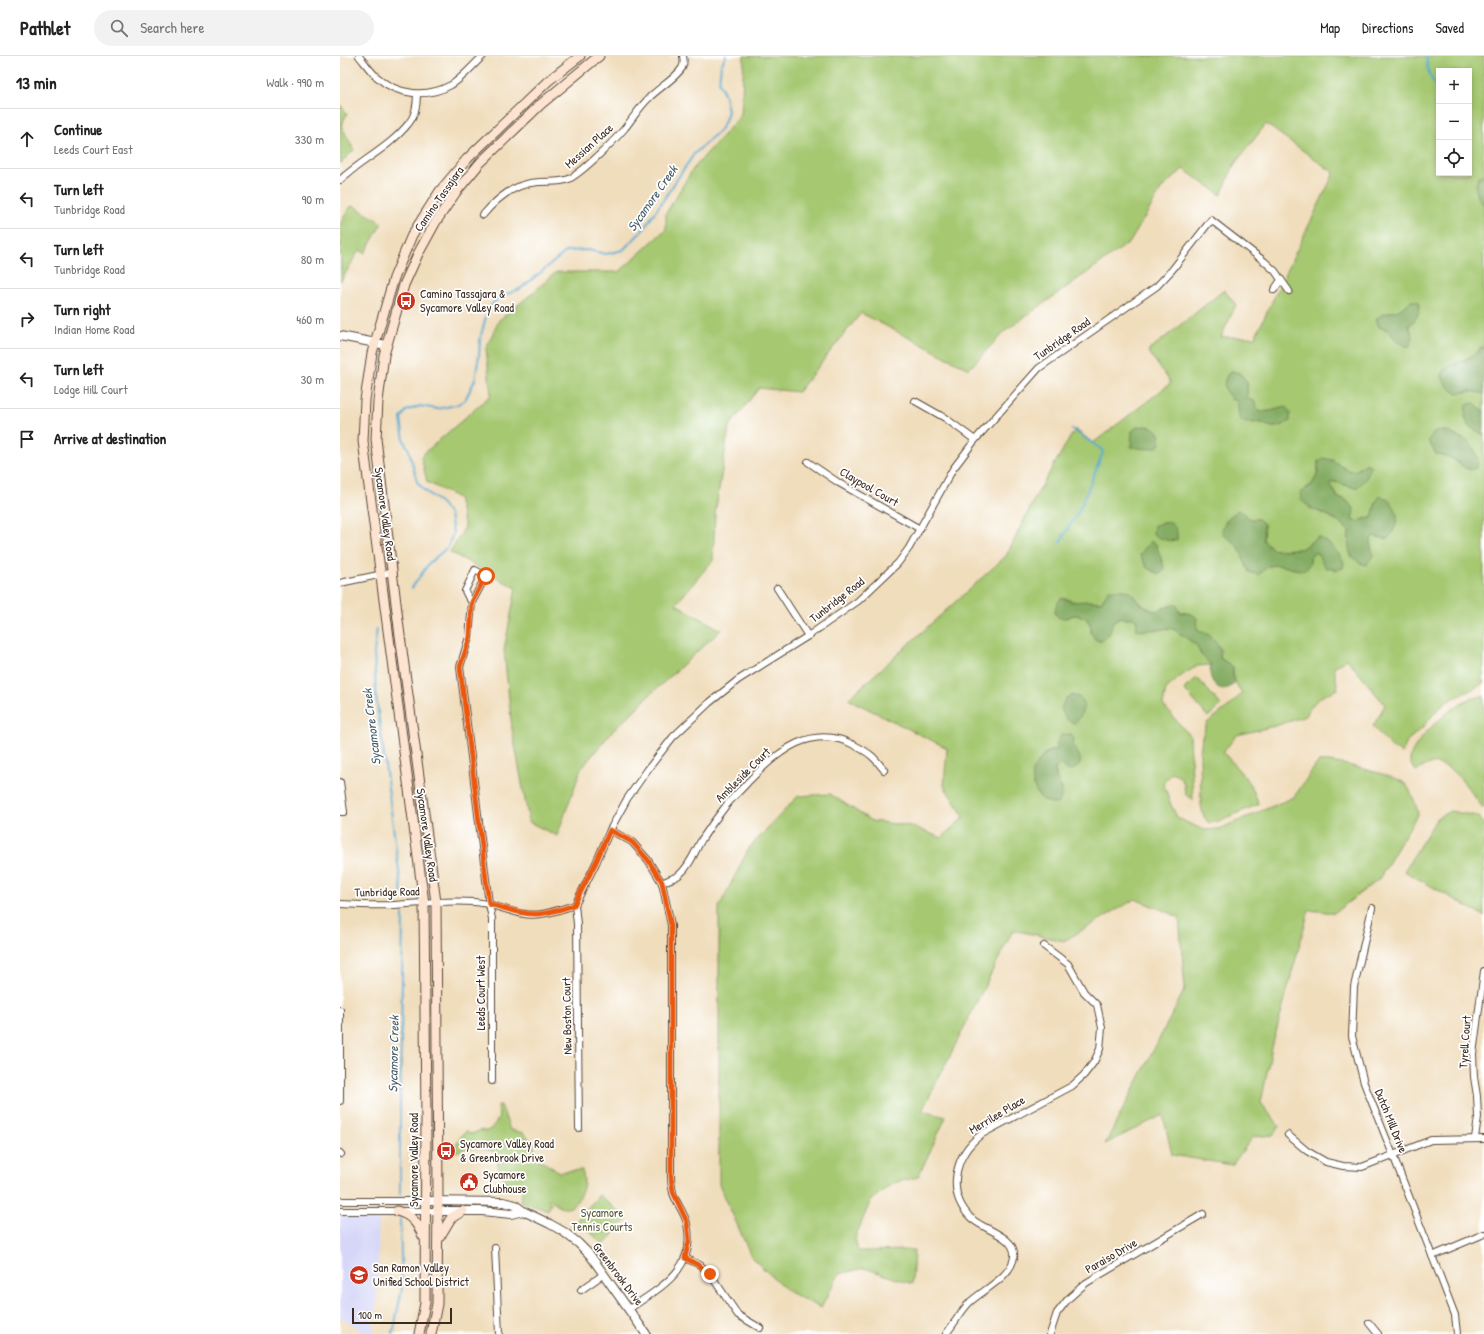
<!DOCTYPE html>
<html lang="en">
<head>
<meta charset="utf-8">
<style>
	body { margin:0; font-family:"Patrick Hand",sans-serif; background:#f2f2f2; color:#222 }
	.controls { position:absolute; right:12px; top:12px; display:grid; overflow:hidden; border-radius:0px; box-shadow:0 2px 6px #0003 }
	.controls button { width:36px; height:36px; display:grid; place-items:center; padding:0; border:0; border-bottom:1px solid #e0e0e0; background:#fff; color:#222; font:20px sans-serif }
	.scale { position:absolute; left:12px; bottom:10px; width:100px; box-sizing:border-box; padding-left:4px; border:2px solid #3b2a1e; border-top:0; font-size:11px; line-height:14px; white-space:nowrap; color:#3b2a1e; -webkit-text-stroke:3px #fff; paint-order:stroke }
	.stop { position:absolute; width:12px; height:12px; margin:-9px; border:3px solid #ea580c; border-radius:50%; background:#fff }
	.stop.end { background:#ea580c; border-color:#fff; box-shadow:0 1px 4px #0008 }
	.list { margin:0; padding:0; list-style:none }
	h2 { display:flex; justify-content:space-between; align-items:center; height:52px; margin:0; padding:0 16px; font-size:17px }
	h2 small { font-size:13px; font-weight:400; color:#767676 }
	.list li { display:grid; grid-template-columns:26px 1fr auto; gap:12px; align-items:center; box-sizing:border-box; height:60px; padding:0 16px; border-top:1px solid #e0e0e0 }
	.list b { display:block; font-size:15px; white-space:nowrap }
	.list p { margin:0; font-size:13px; white-space:nowrap; color:#767676 }
	.list em { font-size:13px; font-style:normal; color:#767676 }
	.icon { flex:none; width:22px; height:22px; fill:none; stroke:currentColor; stroke-width:2; stroke-linecap:round; stroke-linejoin:round }
	.map { position:relative; flex:none; width:1144px; height:1278px; overflow:hidden }
	header { display:flex; align-items:center; gap:24px; box-sizing:border-box; height:56px; padding:0 20px; background:#fff; border-bottom:1px solid #e0e0e0 }
	header strong { font-size:19px }
	nav { display:flex; gap:22px; margin-inline-start:auto; font-size:14px }
	.search { width:280px; height:36px; background:#f2f2f2; display:flex; align-items:center; gap:10px; box-sizing:border-box; padding:0 14px; border-radius:22px; color:#767676; font-size:15px }
	main { display:flex }
	aside { flex:1; background:#fff }
	.map>svg:first-child { display:block }
</style>
</head>
<body>
<header>
<strong>Pathlet</strong>
<div class="search"><svg class="icon" aria-label="search" viewBox="0 0 24 24"><circle cx="10" cy="10" r="6"/><path d="M15 15l6 6"/></svg>Search here</div>
<nav><a>Map</a><a>Directions</a><a>Saved</a></nav>
</header>
<main>
<aside>
<h2>13 min<small>Walk · 990 m</small></h2>
<ul class="list">
<li><svg class="icon" aria-label="ahead" viewBox="0 0 24 24"><path d="M12 20V5M6 11l6-6 6 6"/></svg><div><b>Continue</b><p>Leeds Court East</p></div><em>330 m</em></li>
<li><svg class="icon" aria-label="left" viewBox="0 0 24 24"><path d="M17 20v-9H6M10 6l-5 5 5 5"/></svg><div><b>Turn left</b><p>Tunbridge Road</p></div><em>90 m</em></li>
<li><svg class="icon" aria-label="left" viewBox="0 0 24 24"><path d="M17 20v-9H6M10 6l-5 5 5 5"/></svg><div><b>Turn left</b><p>Tunbridge Road</p></div><em>80 m</em></li>
<li><svg class="icon" aria-label="right" viewBox="0 0 24 24"><path d="M7 20v-9h11M14 6l5 5-5 5"/></svg><div><b>Turn right</b><p>Indian Home Road</p></div><em>460 m</em></li>
<li><svg class="icon" aria-label="left" viewBox="0 0 24 24"><path d="M17 20v-9H6M10 6l-5 5 5 5"/></svg><div><b>Turn left</b><p>Lodge Hill Court</p></div><em>30 m</em></li>
<li><svg class="icon" aria-label="arrive" viewBox="0 0 24 24"><path d="M6 21V4h12l-3 4 3 4H6"/></svg><div><b>Arrive at destination</b></div></li>
</ul>
</aside>
<div class="map">
<svg width="1144" height="1278" viewBox="0 0 1144 1278">
	<rect width="100%" height="100%" fill="#fff"/>
	<filter id="ink" filterUnits="userSpaceOnUse"><feTurbulence type="fractalNoise" baseFrequency=".025" numOctaves="2"/><feDisplacementMap in="SourceGraphic" scale="8" xChannelSelector="R" yChannelSelector="G"/><feConvolveMatrix kernelMatrix="1 2 1 2 8 2 1 2 1" color-interpolation-filters="sRGB"/></filter>
	<filter id="wash" filterUnits="userSpaceOnUse"><feTurbulence type="fractalNoise" baseFrequency=".012" numOctaves="4" result="noise"/><feDisplacementMap in="SourceGraphic" scale="16" xChannelSelector="R" yChannelSelector="G"/><feGaussianBlur stdDeviation="0.9" result="paint"/><feColorMatrix in="noise" values="0 0 0 0 0 0 0 0 0 0 0 0 0 0 0 0 0 1.4 0 .05"/><feComposite in="paint" operator="in"/></filter>
	<g filter="url(#wash)">
		<rect width="100%" height="100%" fill="#f0ddbc"/>
		<path fill="#d6d7f8" d="M 0,1160 L 39,1160 L 37,1245 L 33,1263 L 34,1278 L 26,1278 L 0,1260 Z"/>
		<g fill="#a5c871" stroke="#707948" fill-rule="evenodd">
			<path d="M 404,0 L 1144,0 L 1144,118 L 1137,122 L 1143,148 L 1144,149 L 1144,292 L 1140,292 L 1137,297 L 1104,314 L 1102,321 L 1116,337 L 1132,335 L 1144,338 L 1144,355 L 1142,353 L 1139,376 L 1144,379 L 1144,619 L 1141,622 L 1144,626 L 1139,630 L 1110,644 L 1098,653 L 1081,673 L 1068,684 L 1062,697 C 1049,691 1042,681 1033,670 L 1045,649 L 1007,603 L 994,611 L 998,633 C 982,639 973,644 966,660 L 935,670 L 897,679 L 883,696 L 910,727 L 919,748 L 877,766 L 869,767 L 864,761 L 861,750 L 860,696 L 862,681 L 867,667 L 889,650 L 902,637 C 896,628 892,622 893,611 L 880,602 L 881,594 L 879,590 L 870,579 L 860,576 L 856,571 L 852,558 L 839,556 L 825,551 L 818,555 L 813,555 L 799,546 L 793,541 L 769,534 L 761,546 C 748,545 735,548 725,542 L 726,562 C 740,555 751,561 751,577 L 771,567 L 780,561 L 786,563 L 792,561 L 798,565 L 796,573 L 821,574 L 830,572 L 835,574 L 857,589 L 861,599 L 871,609 L 857,610 L 841,620 L 826,633 L 823,649 L 850,680 L 853,744 L 845,738 L 844,728 L 840,721 L 832,717 L 823,727 L 831,749 L 837,761 L 846,766 L 864,774 L 879,773 L 954,741 L 978,706 C 992,703 1051,719 1063,726 C 1070,730 1076,749 1078,757 L 1039,823 L 994,857 L 969,854 L 932,991 L 921,1047 L 939,1070 L 933,1079 L 913,1081 L 892,1109 L 832,1099 L 823,1059 L 765,1088 L 845,933 L 839,861 L 795,843 L 724,885 L 673,874 L 582,1055 L 606,1061 L 578,1121 L 553,1127 L 531,1144 L 515,1182 L 518,1195 L 574,1194 L 572,1228 L 524,1212 L 499,1218 L 481,1252 L 449,1236 L 412,1202 L 379,1128 L 379,851 L 409,792 L 458,740 L 490,738 L 532,765 L 572,770 L 601,782 L 624,761 L 604,730 L 607,692 L 508,643 L 666,500 L 697,438 L 735,373 L 753,387 L 831,327 L 808,295 L 884,234 L 896,249 L 881,281 L 915,281 L 994,117 L 926,68 L 894,109 L 881,139 L 843,113 L 822,132 L 790,186 L 665,275 L 629,313 L 521,257 L 458,336 L 419,332 L 389,371 L 375,458 L 373,504 L 336,548 L 381,574 L 313,636 L 270,678 L 241,713 L 217,780 L 189,766 L 172,673 L 164,594 L 176,532 L 110,496 L 125,471 L 118,442 L 87,426 L 81,400 L 151,339 L 146,292 L 159,264 L 189,240 L 216,216 L 279,216 L 326,173 L 326,157 L 353,113 L 401,59 ZM 1099,15 L 1129,15 L 1129,117 L 1099,117 ZM 1071,245 L 1069,270 L 1073,281 L 1057,286 L 1049,275 L 1043,258 L 1059,254 ZM 898,316 C 901,318 904,321 905,323 C 909,328 906,335 908,342 L 914,345 L 919,356 L 930,355 L 939,353 L 928,370 L 920,366 L 913,367 L 899,352 L 897,345 L 890,343 ZM 1106,375 C 1125,385 1127,382 1138,402 L 1130,414 C 1115,408 1115,400 1096,398 L 1088,384 ZM 992,404 L 1009,415 L 1017,414 L 1027,407 L 1031,411 C 1027,420 1024,428 1015,432 L 995,426 L 990,427 L 998,441 L 1005,443 L 1014,452 L 1012,464 L 1018,466 L 1024,463 L 1032,462 L 1036,446 L 1041,482 L 1033,480 L 1030,486 L 1033,500 L 1021,508 L 1011,500 L 1009,475 C 998,464 985,457 970,453 L 966,432 C 977,427 978,416 978,405 ZM 904,457 L 910,463 L 918,463 L 924,468 L 923,484 L 934,494 L 961,493 L 978,481 L 976,496 L 970,501 L 970,507 L 963,514 L 941,509 L 928,510 L 919,519 L 909,515 L 901,495 L 893,484 ZM 733,688 L 736,695 L 729,715 L 721,708 L 715,712 L 717,725 L 723,734 L 692,714 L 701,704 L 704,698 L 710,695 L 717,694 Z"/>
			<path d="M 0,48 L 7,58 L 1,69 L 14,94 L 0,108 Z"/>
			<path d="M 14,150 L 42,167 L 25,197 L 19,194 L 1,225 L 0,168 L 10,151 Z"/>
			<path d="M 857,622 L 881,649 L 868,661 L 844,633 Z"/>
			<path d="M 1144,640 L 1144,753 C 1132,739 1113,704 1091,708 C 1086,709 1081,712 1076,715 C 1073,711 1070,709 1070,704 C 1070,687 1108,654 1123,646 C 1129,643 1137,641 1144,640 Z"/>
			<path d="M 1110,755 L 1137,760 L 1144,769 L 1144,860 L 1064,815 L 1097,762 Z"/>
			<path d="M 158,1049 L 161,1049 L 170,1074 L 184,1077 L 187,1080 L 194,1088 L 195,1101 L 219,1116 L 242,1114 C 243,1118 244,1122 244,1126 C 244,1132 241,1137 239,1141 C 231,1158 219,1153 209,1142 L 208,1144 L 211,1147 L 208,1155 L 180,1145 L 183,1131 L 167,1127 L 159,1115 L 156,1097 C 144,1090 129,1090 116,1096 C 114,1088 121,1081 126,1075 L 131,1078 L 141,1074 C 150,1078 153,1069 159,1062 Z"/>
			<path d="M 259,1139 L 287,1163 L 264,1189 L 237,1164 Z"/>
		</g>
		<g fill="#84ac63" stroke="#606b40">
			<path d="M 1144,118 L 1144,149 C 1135,140 1131,125 1144,118 Z"/>
			<path d="M 1071,245 L 1078,245 C 1082,256 1077,262 1069,270 L 1073,281 L 1069,291 L 1057,286 L 1049,275 L 1039,271 L 1036,263 L 1043,258 L 1059,254 Z"/>
			<path d="M 1140,292 L 1144,292 L 1144,338 L 1132,335 L 1116,337 L 1107,330 L 1102,321 L 1104,314 C 1115,306 1133,304 1140,292 Z"/>
			<path d="M 891,315 C 897,316 899,317 903,321 C 911,329 905,333 908,342 L 914,345 L 919,356 L 930,355 L 946,351 L 950,357 L 950,365 C 946,368 941,370 936,371 C 930,372 926,368 921,367 C 915,365 905,370 900,363 C 897,359 899,351 897,345 C 883,339 880,325 891,315 Z"/>
			<path d="M 1134,347 L 1144,355 L 1144,379 L 1128,370 L 1125,361 L 1126,349 Z"/>
			<path d="M 805,370 C 808,370 811,371 814,372 C 821,377 824,390 814,392 C 807,394 798,392 791,391 L 792,375 L 797,371 Z"/>
			<path d="M 1096,375 L 1106,375 L 1125,384 L 1131,388 L 1138,402 L 1137,412 C 1124,416 1124,410 1115,404 C 1109,400 1103,399 1096,398 L 1088,384 Z"/>
			<path d="M 983,402 L 992,404 L 1009,415 L 1017,414 L 1027,407 L 1031,411 C 1027,421 1024,428 1015,432 L 996,426 L 990,427 L 997,441 L 1005,443 L 1014,453 L 1012,464 L 1018,466 L 1024,463 L 1032,462 L 1036,446 L 1040,440 C 1046,441 1049,444 1053,449 C 1061,461 1056,472 1048,483 L 1033,480 L 1030,486 L 1033,500 L 1026,509 C 1007,502 1008,493 1009,475 C 1002,468 993,461 983,457 C 972,452 971,453 961,444 L 960,437 L 972,429 L 978,417 L 978,405 Z"/>
			<path d="M 898,454 L 904,457 L 910,463 L 918,463 L 924,468 L 923,484 L 934,494 L 961,493 L 978,481 C 991,487 997,494 1004,506 L 1003,512 L 997,514 L 986,512 L 976,496 L 970,501 L 970,507 L 967,513 C 955,517 942,506 929,510 C 925,512 921,516 919,519 L 909,516 C 900,496 902,490 882,478 C 882,466 889,461 898,454 Z"/>
			<path d="M 829,466 C 836,470 838,477 837,484 C 827,486 821,483 813,478 L 814,469 Z"/>
			<path d="M 810,485 L 816,488 L 824,511 L 823,516 L 819,518 L 807,512 L 800,499 Z"/>
			<path d="M 769,534 L 784,534 L 791,536 C 794,543 808,556 816,555 C 824,554 829,548 837,549 L 839,556 L 852,558 L 857,562 C 855,581 861,572 870,580 C 878,586 881,593 880,602 L 893,611 L 893,620 L 895,626 L 890,631 L 883,634 C 872,629 868,620 871,609 L 861,599 L 856,589 L 835,574 L 830,572 L 800,575 L 796,573 L 797,565 L 792,561 L 786,563 L 780,561 L 772,567 C 772,575 769,580 762,585 L 756,584 L 751,577 L 751,570 L 747,563 L 739,559 L 733,559 L 726,562 L 719,562 L 715,558 C 715,551 716,547 722,542 L 732,546 L 748,545 L 761,546 Z"/>
			<path d="M 733,639 C 740,641 743,643 745,650 C 740,656 742,663 734,667 C 726,665 724,660 721,652 L 726,642 Z"/>
			<path d="M 731,678 L 734,683 L 733,688 C 739,700 748,709 729,715 L 721,708 L 715,712 C 715,730 728,729 718,748 C 698,747 692,733 692,714 C 701,704 702,696 717,694 L 717,686 L 721,679 Z"/>
		</g>
		<g fill="none" stroke-linecap="round" stroke-linejoin="round">
			<g stroke="#55a9d1" stroke-width="2">
				<path d="M 1086,0 C 1088,12 1088,24 1099,31"/>
				<path d="M 720,486 L 740,453 L 763,396 L 761,393 L 732,373"/>
				<path d="M 72,532 L 89,507 L 108,491 L 113,477 L 110,459 L 102,448 L 84,434 L 77,426 L 69,394 L 64,385 L 61,362 L 66,355 L 80,350 L 97,353 L 116,349 L 125,344 L 135,324 L 139,299 L 140,283 L 148,253 L 159,241 L 180,233 L 227,195 L 248,194 L 266,198 L 283,194 L 303,174 L 354,98 L 380,74 L 385,65 L 388,55 L 385,40 L 379,26 L 381,9 L 386,0"/>
				<path d="M 37,573 L 34,596 L 36,640 L 62,838"/>
				<path d="M 60,1138 L 60,1047 L 63,858"/>
				<path d="M 53,1278 L 62,1232 L 60,1162"/>
			</g>
		</g>
	</g>
	<g filter="url(#ink)">
		<g fill="none" stroke-linecap="round" stroke-linejoin="round">
			<defs>
				<g id="minor">
					<path d="M 19,0 C 25,7 30,15 37,21 C 58,40 87,42 111,29 C 123,22 133,9 143,0"/>
					<path d="M 0,124 C 22,104 50,91 69,67 C 75,60 77,48 77,38"/>
					<path d="M 143,159 C 157,142 175,127 199,126 C 209,125 219,127 229,123 C 244,115 274,85 285,72 C 293,62 299,52 308,43 C 317,33 335,23 342,12 C 344,8 344,4 343,0"/>
					<path d="M 934,234 L 941,224"/>
					<path d="M 575,345 L 605,362 L 635,384"/>
					<path d="M 468,406 L 499,427 L 580,473"/>
					<path d="M 0,527 L 53,516"/>
					<path d="M 437,532 L 468,580"/>
					<path d="M 132,546 L 128,541 L 125,535 L 135,514 L 146,520 L 132,546 L 129,581 L 120,611 L 149,848 L 152,863 L 152,1025"/>
					<path d="M 0,726 L 4,756 L 0,756"/>
					<path d="M 270,774 L 292,786 L 308,804 L 322,827 L 331,869 L 331,1121 C 331,1126 332,1132 333,1137 C 336,1147 345,1157 347,1168 C 357,1213 321,1231 289,1253"/>
					<path d="M 322,827 C 327,824 335,822 339,819 C 350,810 355,795 362,783 C 369,772 377,761 385,751 C 392,742 401,734 408,726 C 438,695 472,666 516,690 C 531,698 534,701 544,714"/>
					<path d="M 0,848 C 18,849 37,850 55,849 C 81,847 107,844 134,846 C 151,847 167,855 184,858 C 201,861 218,854 235,849 L 256,807 L 270,774 L 287,743 L 308,713 L 333,681 L 369,647 L 398,624 L 468,580 L 518,545 L 558,507 L 569,492 L 613,413 L 635,384 L 699,312 L 817,230 L 832,214 L 871,164 L 924,205 L 935,215 L 949,235"/>
					<path d="M 235,849 L 237,868 L 239,1072"/>
					<path d="M 1032,852 L 1014,931 L 1012,980 L 1024,1027 L 1053,1099 L 1115,1259 L 1117,1278"/>
					<path d="M 0,954 L 0,1045"/>
					<path d="M 948,1079 L 967,1095 L 986,1106 L 1003,1110 L 1022,1111 L 1091,1084 L 1144,1083"/>
					<path d="M 1135,1082 L 1138,1061 L 1137,1040 L 1134,1021 L 1133,998 L 1144,915"/>
					<path d="M 0,1097 L 1,1098"/>
					<path d="M 0,1145 L 86,1145"/>
					<path d="M 0,1155 L 98,1155"/>
					<path d="M 155,1192 L 159,1278"/>
					<path d="M 1092,1200 L 1144,1178"/>
					<path d="M 345,1202 L 360,1209 L 370,1218 L 398,1259 L 420,1272"/>
					<path d="M 241,1234 L 264,1218"/>
					<path d="M 1029,1267 L 1038,1278"/>
					<path d="M 606,1278 C 614,1268 621,1255 630,1246 C 644,1233 671,1221 674,1201 C 677,1180 643,1174 631,1162 C 605,1136 615,1098 642,1078 L 732,1030 L 744,1019 L 754,1006 L 760,993 L 762,972 L 757,949 L 744,936 L 728,908 L 704,890"/>
					<path d="M 710,1278 L 717,1257 L 728,1243 L 746,1227 L 863,1158"/>
				</g>
				<g id="tertiary">
					<path d="M 0,280 L 46,289"/>
					<path d="M 86,1145 L 163,1146 L 175,1149 L 183,1155 L 210,1168 L 224,1176 L 238,1187 L 250,1199 L 306,1278"/>
					<path d="M 98,1155 L 142,1155 L 171,1158 L 183,1155"/>
				</g>
				<g id="secondary">
					<path d="M 57,1155 C 71,1159 77,1166 83,1180"/>
					<path d="M 99,1182 L 111,1162 L 123,1155"/>
					<path d="M 79,1278 L 85,1247 L 86,1064 L 84,847 L 23,385 L 25,344 L 32,297 L 54,222 L 72,179 L 100,135 L 127,103 L 208,25 L 240,0"/>
					<path d="M 91,1278 L 97,1248 L 98,1139 L 96,846 L 59,572 L 36,383 L 38,345 L 44,299 L 64,229 L 78,198 L 95,167 L 116,136 L 140,107 L 201,48 L 259,0"/>
				</g>
			</defs>
			<use href="#minor" stroke="#564536" stroke-width="8"/>
			<use href="#tertiary" stroke="#564536" stroke-width="10"/>
			<use href="#secondary" stroke="#564536" stroke-width="11"/>
			<use href="#minor" stroke="#fff" stroke-width="6"/>
			<use href="#tertiary" stroke="#fff" stroke-width="8"/>
			<use href="#secondary" stroke="#fde4d1" stroke-width="9"/>
		</g>
	</g>
	<g fill="none" stroke-linecap="round" stroke-linejoin="round" filter="url(#ink)">
		<path stroke="#ea580c" stroke-width="5" d="M 146,520 L 132,546 L 130,581 L 120,611 L 149,848 C 164,852 179,858 195,858 C 208,858 222,853 234,849 L 256,806 L 270,774 L 292,786 L 308,804 L 322,826 L 331,870 L 331,1121 L 333,1136 L 347,1166 L 349,1184 L 345,1202 L 360,1210 L 370,1218"/>
	</g>
	<defs>
		<symbol id="bus-disc" viewBox="-11 -11 22 22"><circle r="9.5" fill="#c8321e" stroke="#fff"/><path d="M-5-6H5V4H4V6H2V4H-2V6H-4V4H-5ZM-3.5-4V0h7V-4ZM-3.5 1.2v1.5H-2V1.2ZM2 1.2v1.5H3.5V1.2Z" fill="#fff"/></symbol>
		<symbol id="civic-disc" viewBox="-11 -11 22 22"><circle r="9.5" fill="#c8321e" stroke="#fff"/><path d="M-.6-6.5H3V-4.5H.6V-3L4-1V1h2V6H-6V1h2V-1L-.6-3ZM-1.2 2.5V6h2.4V2.5Z" fill="#fff"/></symbol>
		<symbol id="school-disc" viewBox="-11 -11 22 22"><circle r="9.5" fill="#c8321e" stroke="#fff"/><path d="M0-5L7-2L0 1L-7-2ZM-4 1L0 2.5L4 1V4Q0 6-4 4Z" fill="#fff"/></symbol>
	</defs>
	<g fill-rule="evenodd">
		<use href="#bus-disc" x="55" y="234" width="22" height="22"/>
		<use href="#bus-disc" x="95" y="1084" width="22" height="22"/>
		<use href="#civic-disc" x="118" y="1115" width="22" height="22"/>
		<use href="#school-disc" x="8" y="1208" width="22" height="22"/>
	</g>
	<g text-anchor="middle" stroke-width="3.5" stroke-linejoin="round" paint-order="stroke">
		<g font-size="12" fill="#3b2a1e" stroke="#fff">
			<text transform="translate(249 90) rotate(-42)" y="4">Messian Place</text>
			<text transform="translate(99 143) rotate(-55)" y="4">Camino Tassajara</text>
			<text transform="translate(722 283) rotate(-35)" y="4">Tunbridge Road</text>
			<text transform="translate(529 431) rotate(30)" y="4">Claypool Court</text>
			<text transform="translate(45 458) rotate(82)" y="4">Sycamore Valley Road</text>
			<text transform="translate(497 544) rotate(-38)" y="4">Tunbridge Road</text>
			<text transform="translate(403 719) rotate(-45)" y="4">Ambleside Court</text>
			<text transform="translate(87 779) rotate(82)" y="4">Sycamore Valley Road</text>
			<text transform="translate(47 836) rotate(-1)" y="4">Tunbridge Road</text>
			<text transform="translate(141 937) rotate(-90)" y="4">Leeds Court West</text>
			<text transform="translate(227 960) rotate(-91)" y="4">New Boston Court</text>
			<text transform="translate(1125 986) rotate(-86)" y="4">Tyrell Court</text>
			<text transform="translate(657 1059) rotate(-31)" y="4">Merrilee Place</text>
			<text transform="translate(1051 1065) rotate(68)" y="4">Dutch Mill Drive</text>
			<text transform="translate(74 1104) rotate(-90)" y="4">Sycamore Valley Road</text>
			<text transform="translate(771 1200) rotate(-30)" y="4">Paraiso Drive</text>
			<text transform="translate(278 1218) rotate(53)" y="4">Greenbrook Drive</text>
		</g>
		<g font-size="12" fill="#3b2a1e" stroke="#fff" text-anchor="start">
			<text x="80" y="242">Camino Tassajara &amp;<tspan x="80" dy="14">Sycamore Valley Road</tspan></text>
			<text x="120" y="1092">Sycamore Valley Road<tspan x="120" dy="14">&amp; Greenbrook Drive</tspan></text>
			<text x="143" y="1123">Sycamore<tspan x="143" dy="14">Clubhouse</tspan></text>
			<text x="33" y="1216">San Ramon Valley<tspan x="33" dy="14">Unified School District</tspan></text>
		</g>
		<g font-size="12" fill="#5b5937" stroke="#fff">
			<text x="262" y="1161">Sycamore<tspan x="262" dy="14">Tennis Courts</tspan></text>
		</g>
		<g font-size="13" font-style="italic" fill="#455d66" stroke="#fff">
			<text transform="translate(312 142) rotate(-55)" y="5">Sycamore Creek</text>
			<text transform="translate(31 671) rotate(-97)" y="5">Sycamore Creek</text>
			<text transform="translate(53 998) rotate(-89)" y="5">Sycamore Creek</text>
		</g>
	</g>
</svg>
<div class="controls">
<button>+</button>
<button>−</button>
<button><svg class="icon" aria-label="locate" viewBox="0 0 24 24"><circle cx="12" cy="12" r="6"/><path d="M12 2v4M12 18v4M2 12h4M18 12h4"/></svg></button>
</div>
<div class="scale">100 m</div>
<div class="stop" style="left:146px;top:520px"></div>
<div class="stop end" style="left:370px;top:1218px"></div>
</div>
</main>
</body>
</html>
